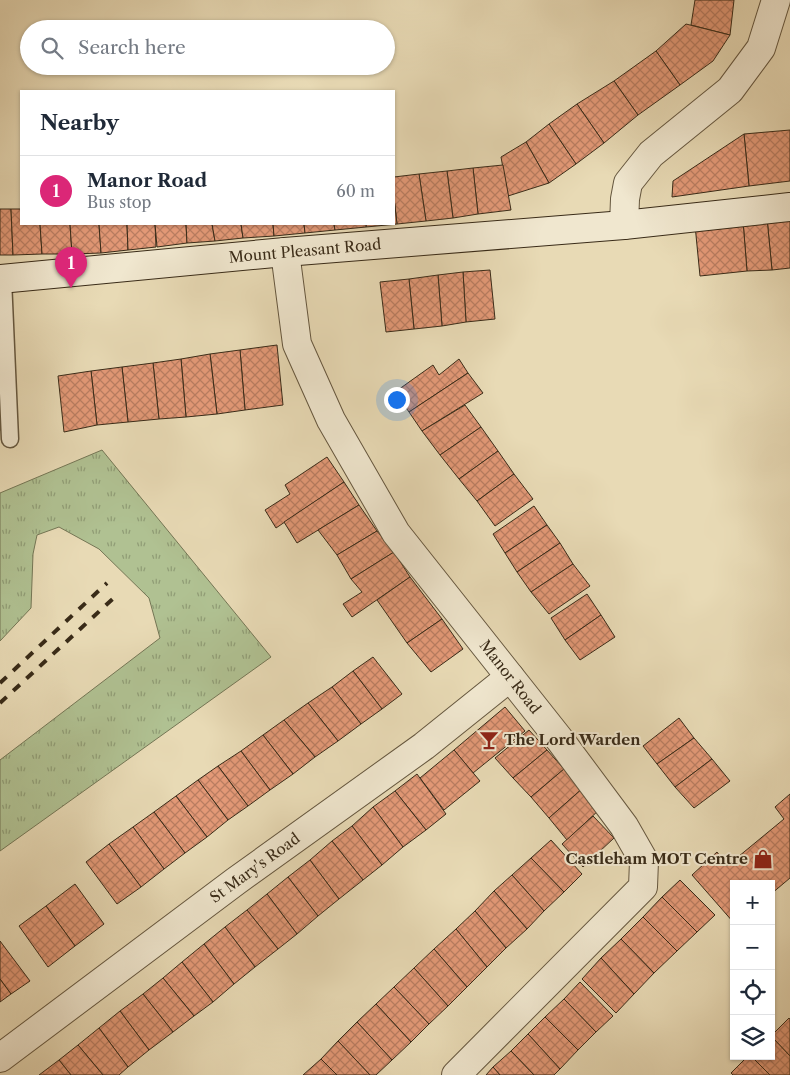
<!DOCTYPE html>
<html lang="en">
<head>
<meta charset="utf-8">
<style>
	body { margin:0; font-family:"Libre Caslon Text",serif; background:#f2f2f3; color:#1f2937 }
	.controls { position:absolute; right:15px; bottom:15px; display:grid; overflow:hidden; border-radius:0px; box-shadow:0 1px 4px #0004 }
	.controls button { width:45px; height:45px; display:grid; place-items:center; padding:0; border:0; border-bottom:1px solid #e0e1e3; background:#fff; color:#1f2937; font:25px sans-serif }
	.you { position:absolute; left:396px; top:399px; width:18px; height:18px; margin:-12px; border:4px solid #fff; border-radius:50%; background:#1a73e8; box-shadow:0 0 0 8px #1a73e833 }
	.badge { display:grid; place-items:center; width:32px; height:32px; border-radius:50%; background:#db2777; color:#fff; font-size:16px; font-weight:700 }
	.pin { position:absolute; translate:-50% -41px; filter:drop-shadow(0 1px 2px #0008) }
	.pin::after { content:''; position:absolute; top:26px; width:18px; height:15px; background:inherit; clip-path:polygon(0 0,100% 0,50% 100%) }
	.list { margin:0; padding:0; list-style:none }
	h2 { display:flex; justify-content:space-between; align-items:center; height:65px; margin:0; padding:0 20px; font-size:21px }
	h2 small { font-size:16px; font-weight:400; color:#747a83 }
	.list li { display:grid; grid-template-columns:32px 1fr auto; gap:15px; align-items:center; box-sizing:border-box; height:70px; padding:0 20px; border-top:1px solid #e0e1e3 }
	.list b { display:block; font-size:19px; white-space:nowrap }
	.list p { margin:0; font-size:16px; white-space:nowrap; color:#747a83 }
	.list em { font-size:16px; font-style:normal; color:#747a83 }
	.icon { flex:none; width:28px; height:28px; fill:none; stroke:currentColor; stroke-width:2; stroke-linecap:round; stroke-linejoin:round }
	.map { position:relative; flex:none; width:790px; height:1075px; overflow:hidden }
	.search { position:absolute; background:#fff; box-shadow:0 1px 4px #0004; left:20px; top:20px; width:375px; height:55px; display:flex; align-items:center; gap:12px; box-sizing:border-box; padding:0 18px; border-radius:28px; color:#747a83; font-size:19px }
	.panel { position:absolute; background:#fff; box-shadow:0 1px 4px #0004; left:20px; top:90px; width:375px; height:135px; border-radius:0px }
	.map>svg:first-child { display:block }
</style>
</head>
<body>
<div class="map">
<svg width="790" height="1075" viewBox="0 0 790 1075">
	<defs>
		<pattern id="grass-tufts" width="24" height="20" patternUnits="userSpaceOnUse" patternTransform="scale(1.25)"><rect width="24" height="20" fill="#b0c192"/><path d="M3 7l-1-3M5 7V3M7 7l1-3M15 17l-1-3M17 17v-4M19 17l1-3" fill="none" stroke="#909d76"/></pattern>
		<pattern id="building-cross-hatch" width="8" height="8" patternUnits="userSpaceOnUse" patternTransform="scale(1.25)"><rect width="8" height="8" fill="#e39977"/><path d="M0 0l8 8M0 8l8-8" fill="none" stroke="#b97d61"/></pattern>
	</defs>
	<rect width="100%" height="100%" fill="#e8dab5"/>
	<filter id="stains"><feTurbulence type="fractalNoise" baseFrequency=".004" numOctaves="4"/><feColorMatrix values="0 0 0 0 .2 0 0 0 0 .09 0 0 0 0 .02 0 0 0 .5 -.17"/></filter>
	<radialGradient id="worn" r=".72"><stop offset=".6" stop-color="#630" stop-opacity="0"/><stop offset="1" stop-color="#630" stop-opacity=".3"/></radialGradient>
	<path fill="url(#grass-tufts)" stroke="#747655" d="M 102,450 L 271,657 L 0,851 L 0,760 L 160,638 L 149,598 L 99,549 L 59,527 L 37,535 L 33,554 L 31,608 L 0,641 L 0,493 Z"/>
	<g fill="url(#building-cross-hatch)" stroke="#392b18">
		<path d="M 695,0 L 734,0 L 730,35 L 691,25 Z"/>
		<path d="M 686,24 L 730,35 L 713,61 L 680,85 L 656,51 Z"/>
		<path d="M 656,51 L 680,85 L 638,115 L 614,81 Z"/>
		<path d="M 614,81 L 638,115 L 604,143 L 577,104 Z"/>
		<path d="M 577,104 L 604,143 L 576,164 L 549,124 Z"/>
		<path d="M 549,124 L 576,164 L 549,183 L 526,142 Z"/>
		<path d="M 790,130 L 790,181 L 749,186 L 744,134 Z"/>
		<path d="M 744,134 L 749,186 L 672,197 L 673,181 Z"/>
		<path d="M 526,142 L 549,183 L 508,196 L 501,157 Z"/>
		<path d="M 503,165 L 511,210 L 478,214 L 473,168 Z"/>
		<path d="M 473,168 L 478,214 L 453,218 L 447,171 Z"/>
		<path d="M 447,171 L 453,218 L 426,221 L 419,174 Z"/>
		<path d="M 419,174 L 426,221 L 397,224 L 394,198 L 394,177 Z"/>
		<path d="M 394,198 L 397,224 L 366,227 L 366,224 L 394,224 Z"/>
		<path d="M 0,209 L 11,209 L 13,255 L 0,255 Z"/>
		<path d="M 11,209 L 21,209 L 21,224 L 40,224 L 42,254 L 13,255 Z"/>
		<path d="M 790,216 L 790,268 L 772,270 L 767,218 Z"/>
		<path d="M 767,218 L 772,270 L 747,271 L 743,221 Z"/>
		<path d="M 743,221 L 747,271 L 700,276 L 695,225 Z"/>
		<path d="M 40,224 L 70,224 L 72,254 L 42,254 Z"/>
		<path d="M 70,224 L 99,224 L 101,253 L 72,254 Z"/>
		<path d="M 99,224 L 127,224 L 128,250 L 101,253 Z"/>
		<path d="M 127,224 L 155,224 L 156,247 L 128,250 Z"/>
		<path d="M 155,224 L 186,224 L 187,243 L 157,247 Z"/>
		<path d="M 186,224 L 212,224 L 215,241 L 187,243 Z"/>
		<path d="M 212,224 L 241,224 L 243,238 L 215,241 Z"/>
		<path d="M 241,224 L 273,224 L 274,236 L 243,238 Z"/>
		<path d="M 273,224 L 304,224 L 305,233 L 274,236 Z"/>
		<path d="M 304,224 L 334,224 L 335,230 L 305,233 Z"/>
		<path d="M 334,224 L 366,224 L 366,227 L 335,230 Z"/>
		<path d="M 490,270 L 495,319 L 466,322 L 463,272 Z"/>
		<path d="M 463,272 L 466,322 L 442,326 L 438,275 Z"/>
		<path d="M 438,275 L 442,326 L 414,329 L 409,279 Z"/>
		<path d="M 409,279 L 414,329 L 386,332 L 380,282 Z"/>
		<path d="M 277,345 L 283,405 L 245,410 L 240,350 Z"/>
		<path d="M 240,350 L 245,410 L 217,414 L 210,354 Z"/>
		<path d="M 210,354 L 217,414 L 186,417 L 181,359 Z"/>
		<path d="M 181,359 L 186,417 L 159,419 L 153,363 Z"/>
		<path d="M 459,359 L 468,373 L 409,412 L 395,392 L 433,365 L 439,375 Z"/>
		<path d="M 153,363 L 159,419 L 128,422 L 122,367 Z"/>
		<path d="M 122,367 L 128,422 L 97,425 L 91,371 Z"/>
		<path d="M 91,371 L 97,425 L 64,432 L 58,376 Z"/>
		<path d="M 468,373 L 483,393 L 422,431 L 409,412 Z"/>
		<path d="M 0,391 L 3,430 L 0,430 Z"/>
		<path d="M 465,405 L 481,427 L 440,455 L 422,431 Z"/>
		<path d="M 481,427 L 498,451 L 459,479 L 440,455 Z"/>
		<path d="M 498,451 L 514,474 L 477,501 L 459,479 Z"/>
		<path d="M 327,457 L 344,482 L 276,528 L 265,510 L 290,494 L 285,485 Z"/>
		<path d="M 514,474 L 533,499 L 495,526 L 477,501 Z"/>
		<path d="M 344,482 L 359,505 L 297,543 L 284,522 Z"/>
		<path d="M 359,505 L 377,531 L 337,555 L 318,530 Z"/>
		<path d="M 534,506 L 547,525 L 505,553 L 493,534 Z"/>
		<path d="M 547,525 L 560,543 L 517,572 L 505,553 Z"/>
		<path d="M 377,531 L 394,552 L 351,579 L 337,555 Z"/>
		<path d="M 560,543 L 573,564 L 531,592 L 517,572 Z"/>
		<path d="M 394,552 L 410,577 L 352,617 L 343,604 L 362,592 L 351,579 Z"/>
		<path d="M 573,564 L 590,586 L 549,614 L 531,592 Z"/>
		<path d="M 410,577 L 442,619 L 407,643 L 377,600 Z"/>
		<path d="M 587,594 L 601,615 L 565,640 L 551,618 Z"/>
		<path d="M 601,615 L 615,637 L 580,660 L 565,640 Z"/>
		<path d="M 442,619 L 463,649 L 431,672 L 407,643 Z"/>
		<path d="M 373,657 L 402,694 L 382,709 L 353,671 Z"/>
		<path d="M 353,671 L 382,709 L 361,724 L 332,687 Z"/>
		<path d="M 332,687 L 361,724 L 338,741 L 308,703 Z"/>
		<path d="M 308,703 L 338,741 L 315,757 L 284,720 Z"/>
		<path d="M 505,707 L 525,731 L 473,773 L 454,750 Z"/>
		<path d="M 679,718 L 694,738 L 657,764 L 643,746 Z"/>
		<path d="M 284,720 L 315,757 L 293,774 L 263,735 Z"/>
		<path d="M 529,730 L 547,750 L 513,778 L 495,758 Z"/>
		<path d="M 263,735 L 293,774 L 270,790 L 241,751 Z"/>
		<path d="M 694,738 L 712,759 L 675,787 L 657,764 Z"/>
		<path d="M 454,750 L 480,781 L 444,810 L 420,778 Z"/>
		<path d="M 547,750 L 564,769 L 531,797 L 513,778 Z"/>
		<path d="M 241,751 L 270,790 L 248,806 L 218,766 Z"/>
		<path d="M 712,759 L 730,781 L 694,808 L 675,787 Z"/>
		<path d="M 218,766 L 248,806 L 228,820 L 198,780 Z"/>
		<path d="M 564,769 L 583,788 L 549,818 L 531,797 Z"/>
		<path d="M 417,774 L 446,814 L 426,830 L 395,791 Z"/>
		<path d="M 198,780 L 228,820 L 207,837 L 176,796 Z"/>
		<path d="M 583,788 L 601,808 L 567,840 L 549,818 Z"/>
		<path d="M 395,791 L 426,830 L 403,847 L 373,807 Z"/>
		<path d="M 790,794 L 790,878 L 771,894 L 771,884 L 734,884 L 734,923 L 692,875 L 717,852 L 727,866 L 784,819 L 775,807 Z"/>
		<path d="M 176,796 L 207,837 L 185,853 L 154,812 Z"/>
		<path d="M 373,807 L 403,847 L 382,865 L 352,826 Z"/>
		<path d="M 154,812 L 185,853 L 164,869 L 133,827 Z"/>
		<path d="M 593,816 L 614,838 L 583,867 L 562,844 Z"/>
		<path d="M 352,826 L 382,865 L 363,880 L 332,841 Z"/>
		<path d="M 133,827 L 164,869 L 141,887 L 109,844 Z"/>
		<path d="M 551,840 L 582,874 L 564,892 L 531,858 Z"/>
		<path d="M 332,841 L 363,880 L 339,899 L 310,860 Z"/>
		<path d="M 109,844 L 141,887 L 117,904 L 86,862 Z"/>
		<path d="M 531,858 L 564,892 L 544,911 L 512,875 Z"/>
		<path d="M 310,860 L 339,899 L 318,916 L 288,877 Z"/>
		<path d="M 512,875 L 544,911 L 527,929 L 494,891 Z"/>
		<path d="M 288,877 L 318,916 L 297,934 L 267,894 Z"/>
		<path d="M 680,880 L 715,915 L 697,932 L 662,897 Z"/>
		<path d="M 75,884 L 104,924 L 75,946 L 46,906 Z"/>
		<path d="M 494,891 L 527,929 L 506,948 L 475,911 Z"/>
		<path d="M 267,894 L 297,934 L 278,949 L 247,910 Z"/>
		<path d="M 662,897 L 697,932 L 677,951 L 643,917 Z"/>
		<path d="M 46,906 L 75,946 L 48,967 L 19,926 Z"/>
		<path d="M 247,910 L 278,949 L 255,967 L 225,927 Z"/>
		<path d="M 475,911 L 506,948 L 487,967 L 456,929 Z"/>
		<path d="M 643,917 L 677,951 L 654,973 L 621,939 Z"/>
		<path d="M 225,927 L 255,967 L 234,984 L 204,944 Z"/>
		<path d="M 456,929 L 487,967 L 467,987 L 434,949 Z"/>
		<path d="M 621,939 L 654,973 L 634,994 L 601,958 Z"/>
		<path d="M 0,941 L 30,981 L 11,994 L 0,979 Z"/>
		<path d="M 204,944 L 234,984 L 213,1002 L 182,962 Z"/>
		<path d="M 434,949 L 467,987 L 448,1006 L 414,968 Z"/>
		<path d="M 601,958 L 634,994 L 616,1013 L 582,979 Z"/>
		<path d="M 182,962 L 213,1002 L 194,1016 L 163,978 Z"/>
		<path d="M 414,968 L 448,1006 L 429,1024 L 394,987 Z"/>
		<path d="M 163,978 L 194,1016 L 173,1032 L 143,994 Z"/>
		<path d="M 0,979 L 11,994 L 0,1002 Z"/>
		<path d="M 580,982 L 613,1016 L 596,1032 L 564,999 Z"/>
		<path d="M 394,987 L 429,1024 L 411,1042 L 376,1004 Z"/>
		<path d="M 143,994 L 173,1032 L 149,1050 L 120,1011 Z"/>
		<path d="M 564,999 L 596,1032 L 578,1050 L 545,1017 Z"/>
		<path d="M 376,1004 L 411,1042 L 392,1060 L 357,1022 Z"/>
		<path d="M 120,1011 L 149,1050 L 128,1067 L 99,1028 Z"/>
		<path d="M 545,1017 L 578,1050 L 560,1069 L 528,1034 Z"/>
		<path d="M 789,1018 L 790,1019 L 790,1056 L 771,1036 Z"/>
		<path d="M 357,1022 L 392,1060 L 376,1075 L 370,1075 L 338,1041 Z"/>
		<path d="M 99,1028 L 128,1067 L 119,1075 L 103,1075 L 78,1045 Z"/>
		<path d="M 528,1034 L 560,1069 L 554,1075 L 534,1075 L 511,1051 Z"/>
		<path d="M 771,1036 L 790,1056 L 790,1075 L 770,1075 L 751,1056 L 771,1056 Z"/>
		<path d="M 338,1041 L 370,1075 L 337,1075 L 321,1059 Z"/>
		<path d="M 78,1045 L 103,1075 L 71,1075 L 59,1060 Z"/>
		<path d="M 511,1051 L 534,1075 L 500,1075 L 493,1067 Z"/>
		<path d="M 748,1056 L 751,1056 L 770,1075 L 733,1075 L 731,1073 Z"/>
		<path d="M 321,1059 L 337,1075 L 303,1075 Z"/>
		<path d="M 59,1060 L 71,1075 L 39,1075 Z"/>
		<path d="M 493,1067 L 500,1075 L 486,1075 Z"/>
	</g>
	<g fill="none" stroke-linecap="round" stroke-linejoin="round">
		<defs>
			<path id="lane" d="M 3,279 L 10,439"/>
			<g id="street">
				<path d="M 624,225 L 625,199 L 628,183 L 651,154 L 730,90 L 761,48 L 776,0"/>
				<path d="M 285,252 L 297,344 L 331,420 L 396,533 L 560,740 L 624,826 L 644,861 L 643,887 L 456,1075"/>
				<path d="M 0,1058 L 236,881 L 424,746 L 510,677"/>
			</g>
			<path id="secondary" d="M 0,279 L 285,252 L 624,225 L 790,207"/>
		</defs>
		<use href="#lane" stroke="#65573f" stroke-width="19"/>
		<use href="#street" stroke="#65573f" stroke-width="30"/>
		<use href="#secondary" stroke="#392b18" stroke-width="30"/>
		<use href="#lane" stroke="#f0e7cf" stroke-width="16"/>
		<use href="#street" stroke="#f0e7cf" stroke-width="28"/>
		<use href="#secondary" stroke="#f0e7cf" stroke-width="28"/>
		<g stroke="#392b18" stroke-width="4" stroke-dasharray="9 9" stroke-linecap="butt">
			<path d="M 0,683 L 107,583"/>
			<path d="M 0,703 L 118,594"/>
		</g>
	</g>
	<defs>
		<symbol id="bar-bare" viewBox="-9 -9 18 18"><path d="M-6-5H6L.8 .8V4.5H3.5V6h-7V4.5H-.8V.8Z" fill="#8f2418" stroke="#f0e7cf" stroke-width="2.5" paint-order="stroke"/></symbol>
		<symbol id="shop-bare" viewBox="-9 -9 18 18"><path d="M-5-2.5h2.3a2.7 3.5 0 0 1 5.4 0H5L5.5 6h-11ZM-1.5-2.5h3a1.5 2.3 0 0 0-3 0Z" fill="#8f2418" stroke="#f0e7cf" stroke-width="2.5" paint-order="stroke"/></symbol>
	</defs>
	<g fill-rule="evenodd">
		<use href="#bar-bare" x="475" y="726" width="28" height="28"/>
		<use href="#shop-bare" x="749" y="845" width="28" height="28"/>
	</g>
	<g text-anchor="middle" stroke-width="4" stroke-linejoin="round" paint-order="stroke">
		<g font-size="15" fill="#392b18" stroke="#f0e7cf">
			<text transform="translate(305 251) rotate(-5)" y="5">Mount Pleasant Road</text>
			<text transform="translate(510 677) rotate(52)" y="5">Manor Road</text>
			<text transform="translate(255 868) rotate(-36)" y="5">St Mary's Road</text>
		</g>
		<g font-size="15" font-weight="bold" fill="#392b18" stroke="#f0e7cf" text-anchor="start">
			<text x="504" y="745">The Lord Warden</text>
			<text x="748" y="864" text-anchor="end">Castleham MOT Centre</text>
		</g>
	</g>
	<rect width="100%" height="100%" filter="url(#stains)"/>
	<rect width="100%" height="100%" fill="url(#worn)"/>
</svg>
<div class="controls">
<button>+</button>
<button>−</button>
<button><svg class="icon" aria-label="locate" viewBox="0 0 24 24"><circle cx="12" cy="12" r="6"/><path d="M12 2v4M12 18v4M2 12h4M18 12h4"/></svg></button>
<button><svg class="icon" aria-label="layers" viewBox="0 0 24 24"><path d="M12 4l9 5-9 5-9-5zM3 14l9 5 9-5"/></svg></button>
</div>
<div class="you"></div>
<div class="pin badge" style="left:71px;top:288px">1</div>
<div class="search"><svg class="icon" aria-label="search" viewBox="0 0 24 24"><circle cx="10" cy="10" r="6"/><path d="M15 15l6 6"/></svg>Search here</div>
<section class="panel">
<h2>Nearby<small></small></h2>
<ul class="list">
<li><span class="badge">1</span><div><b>Manor Road</b><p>Bus stop</p></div><em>60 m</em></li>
</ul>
</section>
</div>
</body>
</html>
